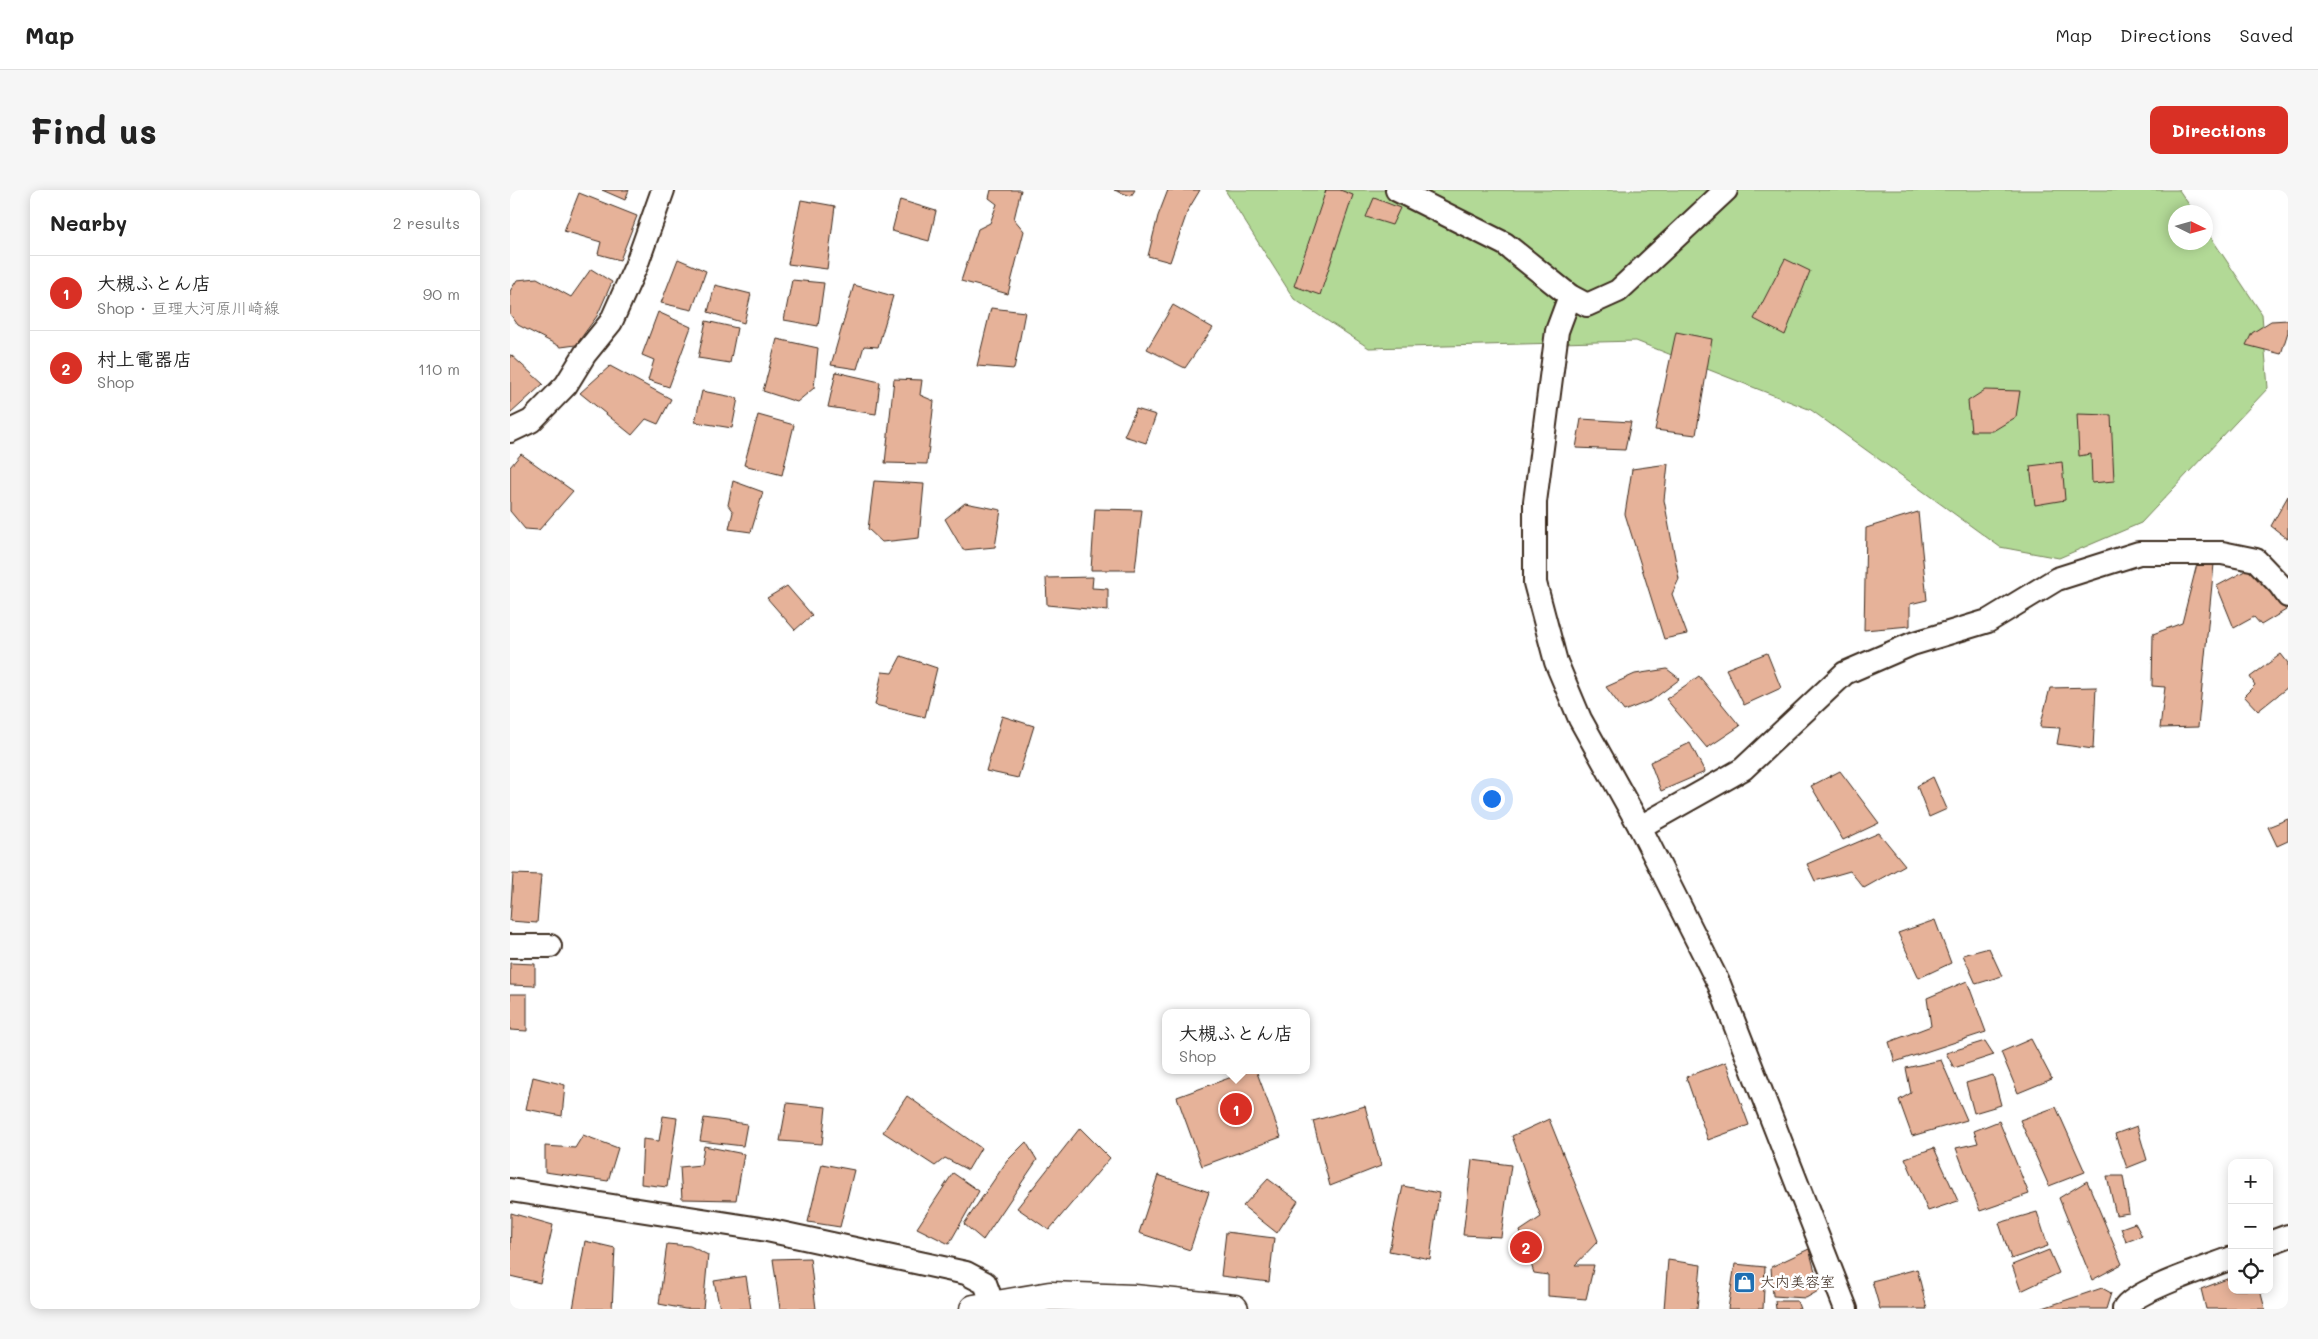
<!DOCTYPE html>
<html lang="en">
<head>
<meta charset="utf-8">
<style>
	body { margin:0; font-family:Mali,"Klee One",sans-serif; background:#f6f6f6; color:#222 }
	.controls { position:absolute; right:15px; bottom:15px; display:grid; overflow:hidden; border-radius:10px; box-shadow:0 2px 12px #0003 }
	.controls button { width:45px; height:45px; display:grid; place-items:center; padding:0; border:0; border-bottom:1px solid #e0e0e0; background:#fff; color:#222; font:25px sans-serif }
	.compass { position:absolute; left:1658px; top:15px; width:45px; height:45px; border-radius:50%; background:#fff; box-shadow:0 2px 12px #0003; rotate:95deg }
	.you { position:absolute; left:981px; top:608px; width:18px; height:18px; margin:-12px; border:4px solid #fff; border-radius:50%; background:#1a73e8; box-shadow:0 0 0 8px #1a73e833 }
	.badge { display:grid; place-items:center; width:32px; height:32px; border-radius:50%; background:#d93025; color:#fff; font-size:16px; font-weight:700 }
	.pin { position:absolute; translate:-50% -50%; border:2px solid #fff; box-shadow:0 1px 5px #0006 }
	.popup { position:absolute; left:652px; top:819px; width:148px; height:65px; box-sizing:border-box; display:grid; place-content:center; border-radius:10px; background:#fff; filter:drop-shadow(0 1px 4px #0005); font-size:16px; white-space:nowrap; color:#767676 }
	.popup b { font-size:19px; color:#222 }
	.popup::after { content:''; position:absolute; left:50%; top:100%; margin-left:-10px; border:10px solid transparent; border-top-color:#fff }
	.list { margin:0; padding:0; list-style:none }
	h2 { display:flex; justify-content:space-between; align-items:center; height:65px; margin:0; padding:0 20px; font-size:21px }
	h2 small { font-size:16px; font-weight:400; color:#767676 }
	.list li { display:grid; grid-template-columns:32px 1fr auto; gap:15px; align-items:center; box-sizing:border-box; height:75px; padding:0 20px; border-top:1px solid #e0e0e0 }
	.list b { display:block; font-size:19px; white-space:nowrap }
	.list p { margin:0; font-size:16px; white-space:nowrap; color:#767676 }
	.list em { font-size:16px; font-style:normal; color:#767676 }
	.icon { flex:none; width:28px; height:28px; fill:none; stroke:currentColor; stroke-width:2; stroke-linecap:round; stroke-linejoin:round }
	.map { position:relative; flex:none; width:1778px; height:1119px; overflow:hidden; border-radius:10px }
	header { display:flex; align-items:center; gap:30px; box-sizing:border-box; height:70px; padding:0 25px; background:#fff; border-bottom:1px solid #e0e0e0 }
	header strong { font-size:24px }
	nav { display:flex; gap:28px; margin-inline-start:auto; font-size:18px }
	.intro { display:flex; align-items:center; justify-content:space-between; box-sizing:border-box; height:120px; padding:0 30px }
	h1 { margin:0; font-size:35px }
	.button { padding:12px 22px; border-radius:10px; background:#d93025; color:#fff; font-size:18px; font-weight:700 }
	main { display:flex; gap:30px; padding:0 30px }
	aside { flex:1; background:#fff; border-radius:10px; box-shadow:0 2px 12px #0003 }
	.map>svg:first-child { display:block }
</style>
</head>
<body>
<header>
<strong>Map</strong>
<nav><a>Map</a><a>Directions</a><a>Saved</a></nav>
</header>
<div class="intro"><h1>Find us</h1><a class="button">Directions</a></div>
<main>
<aside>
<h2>Nearby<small>2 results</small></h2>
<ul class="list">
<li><span class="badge">1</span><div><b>大槻ふとん店</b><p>Shop · 亘理大河原川崎線</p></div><em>90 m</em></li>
<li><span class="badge">2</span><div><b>村上電器店</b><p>Shop</p></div><em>110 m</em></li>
</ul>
</aside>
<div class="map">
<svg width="1778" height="1119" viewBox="0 0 1778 1119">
	<rect width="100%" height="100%" fill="#fff"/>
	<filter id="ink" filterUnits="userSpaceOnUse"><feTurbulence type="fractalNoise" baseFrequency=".02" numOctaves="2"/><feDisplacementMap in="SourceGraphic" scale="10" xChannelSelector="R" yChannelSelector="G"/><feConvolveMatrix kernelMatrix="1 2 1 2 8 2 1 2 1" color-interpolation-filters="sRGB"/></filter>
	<g filter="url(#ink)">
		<path fill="#b2d996" stroke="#76825a" d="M 715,0 L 1669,0 L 1684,22 L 1666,22 L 1666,52 L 1696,52 L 1696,40 L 1752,124 L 1758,198 L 1631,333 L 1549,368 L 1490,357 L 1301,220 L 1126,151 L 859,158 L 784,109 Z"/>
		<g fill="#e6b299" stroke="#3b2a1e">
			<path d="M 92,0 L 119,0 L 115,10 Z"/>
			<path d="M 481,0 L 511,0 L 504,29 L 514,41 L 498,104 L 451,91 L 468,39 L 480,33 L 487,14 L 479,8 Z"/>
			<path d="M 604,0 L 625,0 L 621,6 Z"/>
			<path d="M 658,0 L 690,0 L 678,20 L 660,72 L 638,66 L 648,26 Z"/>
			<path d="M 816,0 L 830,0 L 843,5 L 810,105 L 784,96 Z"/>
			<path d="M 69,3 L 127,26 L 110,70 L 88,64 L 91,52 L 54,41 Z"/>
			<path d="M 864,8 L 890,18 L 882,35 L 856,27 Z"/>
			<path d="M 291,10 L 325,16 L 317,79 L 278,74 Z"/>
			<path d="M 390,10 L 426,21 L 419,51 L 382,41 Z"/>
			<path d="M 168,69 L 196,81 L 182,120 L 151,113 Z"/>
			<path d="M 1275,69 L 1300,81 L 1275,145 L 1244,129 Z"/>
			<path d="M 81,79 L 102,92 L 87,126 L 66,155 L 51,157 L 8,135 L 0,124 L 0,101 L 7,90 L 27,88 L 61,107 Z"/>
			<path d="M 282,90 L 314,93 L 308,136 L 274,130 Z"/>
			<path d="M 205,95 L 241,104 L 234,133 L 198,122 Z"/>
			<path d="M 344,95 L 383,106 L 368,157 L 354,156 L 347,179 L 321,175 Z"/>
			<path d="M 663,115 L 703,138 L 675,178 L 637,159 Z"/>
			<path d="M 481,118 L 515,122 L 504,179 L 467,176 Z"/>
			<path d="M 148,122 L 181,137 L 159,197 L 138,190 L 144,170 L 132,165 Z"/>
			<path d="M 1778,130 L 1778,142 L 1771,164 L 1736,155 L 1742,143 L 1761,131 Z"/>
			<path d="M 196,131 L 227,138 L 220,173 L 188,168 Z"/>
			<path d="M 1166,142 L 1202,149 L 1186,245 L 1145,240 Z"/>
			<path d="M 267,149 L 308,158 L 304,198 L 287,212 L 253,201 Z"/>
			<path d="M 1,165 L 33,194 L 0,224 L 0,165 Z"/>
			<path d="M 100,176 L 161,209 L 148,234 L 136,229 L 122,245 L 70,203 Z"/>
			<path d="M 326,182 L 370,192 L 366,224 L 318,217 Z"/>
			<path d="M 384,189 L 412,190 L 410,205 L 424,211 L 417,274 L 375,273 Z"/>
			<path d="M 1475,200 L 1510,201 L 1506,227 L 1483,241 L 1461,241 L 1458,211 Z"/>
			<path d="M 192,201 L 228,208 L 222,238 L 185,232 Z"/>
			<path d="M 626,219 L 646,225 L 636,253 L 614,246 Z"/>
			<path d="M 1567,224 L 1601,225 L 1604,291 L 1582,293 L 1581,264 L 1569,266 Z"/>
			<path d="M 248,225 L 284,235 L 272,285 L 234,275 Z"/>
			<path d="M 1071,229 L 1121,232 L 1115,260 L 1066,258 Z"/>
			<path d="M 11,264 L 63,301 L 29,340 L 15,339 L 0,321 L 0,277 Z"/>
			<path d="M 1552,272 L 1555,310 L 1525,315 L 1520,276 Z"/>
			<path d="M 1158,274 L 1154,310 L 1169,389 L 1162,404 L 1177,444 L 1154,449 L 1115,324 L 1122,279 Z"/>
			<path d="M 223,291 L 253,302 L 241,342 L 219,339 L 223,322 L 218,315 Z"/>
			<path d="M 364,291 L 414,294 L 409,348 L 372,352 L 358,339 Z"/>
			<path d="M 1778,306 L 1778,349 L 1761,336 Z"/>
			<path d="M 455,313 L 491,320 L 485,357 L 453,360 L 435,329 Z"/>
			<path d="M 585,319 L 632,320 L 625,380 L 581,380 Z"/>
			<path d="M 1408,322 L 1417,410 L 1400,414 L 1400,436 L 1354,440 L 1356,338 Z"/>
			<path d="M 1687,374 L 1704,374 L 1688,537 L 1650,538 L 1655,497 L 1642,496 L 1643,444 L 1672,433 Z"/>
			<path d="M 1744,376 L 1776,420 L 1751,435 L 1744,427 L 1724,438 L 1707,396 Z"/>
			<path d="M 583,387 L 582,398 L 598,399 L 598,421 L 537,415 L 536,388 Z"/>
			<path d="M 277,396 L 302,425 L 285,440 L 257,408 Z"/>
			<path d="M 1257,463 L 1271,498 L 1234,515 L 1216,479 Z"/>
			<path d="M 1771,464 L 1778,473 L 1778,497 L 1748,521 L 1734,506 L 1745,495 L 1740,487 Z"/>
			<path d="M 391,466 L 427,478 L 415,527 L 365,515 L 372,482 L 382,483 Z"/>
			<path d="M 1157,479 L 1170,489 L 1142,510 L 1114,521 L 1096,497 L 1125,484 Z"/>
			<path d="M 1189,486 L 1230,536 L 1197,558 L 1156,509 Z"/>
			<path d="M 1586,497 L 1583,559 L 1547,554 L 1550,538 L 1530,537 L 1540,498 Z"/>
			<path d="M 492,526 L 524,536 L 508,588 L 476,581 Z"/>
			<path d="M 1180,553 L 1195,582 L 1151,601 L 1140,572 Z"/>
			<path d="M 1330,581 L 1369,633 L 1333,650 L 1301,596 Z"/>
			<path d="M 1423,587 L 1437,619 L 1419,627 L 1407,596 Z"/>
			<path d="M 1778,629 L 1778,651 L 1767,656 L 1758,637 Z"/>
			<path d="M 1369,643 L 1395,675 L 1354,698 L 1340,681 L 1305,691 L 1297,674 Z"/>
			<path d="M 3,684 L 31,685 L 27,733 L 0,731 Z"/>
			<path d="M 1425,730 L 1441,773 L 1409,788 L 1388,743 Z"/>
			<path d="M 1479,758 L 1492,786 L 1466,794 L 1453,765 Z"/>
			<path d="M 0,773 L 25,774 L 25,796 L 0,795 Z"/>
			<path d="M 1457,791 L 1476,842 L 1385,872 L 1379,852 L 1421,836 L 1417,808 Z"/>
			<path d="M 0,804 L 17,804 L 17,841 L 0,840 Z"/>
			<path d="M 1521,849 L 1542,889 L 1508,903 L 1491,862 Z"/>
			<path d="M 1475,851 L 1484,865 L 1444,878 L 1436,863 Z"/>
			<path d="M 1431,870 L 1457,930 L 1402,946 L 1389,910 L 1401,903 L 1396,878 Z"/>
			<path d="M 1216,872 L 1239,935 L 1198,950 L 1176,887 Z"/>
			<path d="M 741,880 L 746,880 L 771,947 L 692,976 L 667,907 Z"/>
			<path d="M 1483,885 L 1491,915 L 1464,923 L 1456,893 Z"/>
			<path d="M 23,887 L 55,895 L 52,926 L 16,919 Z"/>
			<path d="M 397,906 L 471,958 L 458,980 L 435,968 L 425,976 L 373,942 Z"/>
			<path d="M 277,913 L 316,917 L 312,954 L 270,951 Z"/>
			<path d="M 855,916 L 871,976 L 820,996 L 803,931 Z"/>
			<path d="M 1546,917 L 1575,982 L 1539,996 L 1510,930 Z"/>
			<path d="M 153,926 L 167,928 L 157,997 L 131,994 L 133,949 L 149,951 Z"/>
			<path d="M 194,928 L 237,934 L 233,956 L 190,951 Z"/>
			<path d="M 1039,929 L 1088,1051 L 1065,1075 L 1084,1075 L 1076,1109 L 1038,1106 L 1038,1085 L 1024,1083 L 1010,1041 L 1031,1027 L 1002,946 Z"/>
			<path d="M 1489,931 L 1519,1004 L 1470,1021 L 1446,958 L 1468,953 L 1464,941 Z"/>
			<path d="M 1627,936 L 1637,970 L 1617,978 L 1605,944 Z"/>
			<path d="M 570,938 L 600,968 L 539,1040 L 507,1018 Z"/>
			<path d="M 73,945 L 108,958 L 98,991 L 35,982 L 35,956 L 65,958 Z"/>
			<path d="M 516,952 L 527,970 L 473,1050 L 454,1034 L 497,971 Z"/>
			<path d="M 194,956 L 234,964 L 226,1010 L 172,1009 L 170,977 L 191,975 Z"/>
			<path d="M 1424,958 L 1448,1011 L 1418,1021 L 1395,968 Z"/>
			<path d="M 962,970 L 1001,975 L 991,1047 L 953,1045 Z"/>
			<path d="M 312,974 L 344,980 L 330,1037 L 298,1032 Z"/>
			<path d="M 443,983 L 469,1001 L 439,1054 L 407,1038 Z"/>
			<path d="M 648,985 L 699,1002 L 680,1060 L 629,1043 Z"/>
			<path d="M 1597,986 L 1613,986 L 1619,1023 L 1606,1025 Z"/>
			<path d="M 758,989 L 788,1011 L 767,1043 L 733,1016 Z"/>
			<path d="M 1577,991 L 1612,1074 L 1582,1090 L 1549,1008 Z"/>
			<path d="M 893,996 L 929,1003 L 920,1069 L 879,1061 Z"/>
			<path d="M 1527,1022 L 1538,1056 L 1501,1069 L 1489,1033 Z"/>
			<path d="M 1,1023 L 43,1035 L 30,1093 L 0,1086 Z"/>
			<path d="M 1625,1033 L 1632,1046 L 1616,1052 L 1611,1038 Z"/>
			<path d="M 716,1042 L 764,1048 L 759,1092 L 711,1086 Z"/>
			<path d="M 75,1051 L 105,1058 L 102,1119 L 63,1119 Z"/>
			<path d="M 157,1054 L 180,1056 L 198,1065 L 193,1119 L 175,1119 L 149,1114 Z"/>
			<path d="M 1299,1059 L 1310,1100 L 1296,1108 L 1263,1106 L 1261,1077 Z"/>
			<path d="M 1539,1060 L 1549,1083 L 1511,1101 L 1502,1075 Z"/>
			<path d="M 300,1068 L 306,1119 L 270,1119 L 263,1069 Z"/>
			<path d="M 1158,1070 L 1191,1075 L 1187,1119 L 1154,1119 Z"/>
			<path d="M 1225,1074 L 1255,1077 L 1253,1119 L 1218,1119 Z"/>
			<path d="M 1407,1079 L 1417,1119 L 1370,1119 L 1362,1091 Z"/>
			<path d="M 236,1086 L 241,1119 L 210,1119 L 204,1091 Z"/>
			<path d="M 1722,1087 L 1722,1100 L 1750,1100 L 1755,1119 L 1696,1119 L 1691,1099 Z"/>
			<path d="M 1592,1098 L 1601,1103 L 1596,1119 L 1530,1119 Z"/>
			<path d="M 1265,1111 L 1287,1111 L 1290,1119 L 1266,1119 Z"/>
		</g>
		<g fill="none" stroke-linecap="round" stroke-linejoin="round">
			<defs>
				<g id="street">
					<path d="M 887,0 L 995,54 L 1060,106 L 1077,115 L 1108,101 L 1216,0"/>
					<path d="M 1060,106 L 1047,141 L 1025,312 L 1025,393 L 1046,472 L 1070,529 L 1130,637 L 1209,794 L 1336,1119"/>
					<path d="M 0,241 L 21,231 L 56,195 L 75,164 L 101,132 L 126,76 L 153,0"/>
					<path d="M 1130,637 L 1233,579 L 1335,483 L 1402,454 L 1478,431 L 1547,389 L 1629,363 L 1712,363 L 1746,370 L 1770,395 L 1778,406"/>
					<path d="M 0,756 L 40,756"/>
					<path d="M 0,1000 L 257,1040 L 456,1083 L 475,1093 L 483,1115"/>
					<path d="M 1759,1053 L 1778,1046"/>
					<path d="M 1614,1119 C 1625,1100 1699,1077 1722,1068"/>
				</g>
				<path id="primary" d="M 464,1119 L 540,1106 L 624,1109 L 724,1119"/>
			</defs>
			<use href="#street" stroke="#3b2a1e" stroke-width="26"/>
			<use href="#primary" stroke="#3b2a1e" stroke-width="31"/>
			<use href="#street" stroke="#fff" stroke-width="22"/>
			<use href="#primary" stroke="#fff" stroke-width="28"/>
		</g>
	</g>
	<defs>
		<symbol id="shop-square" viewBox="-11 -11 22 22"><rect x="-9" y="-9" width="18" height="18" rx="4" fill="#1f6fb2" stroke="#fff"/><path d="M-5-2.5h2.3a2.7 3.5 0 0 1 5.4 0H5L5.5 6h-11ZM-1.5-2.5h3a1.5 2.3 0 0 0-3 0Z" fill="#fff"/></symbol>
	</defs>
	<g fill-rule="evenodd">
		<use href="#shop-square" x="1222" y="1080" width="25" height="25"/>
	</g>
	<g text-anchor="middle" stroke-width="5" stroke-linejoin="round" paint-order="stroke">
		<g font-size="15" fill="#3b2a1e" stroke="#fff" text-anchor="start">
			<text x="1250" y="1097">大内美容室</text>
		</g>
	</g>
</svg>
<div class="controls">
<button>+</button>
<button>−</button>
<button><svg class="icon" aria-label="locate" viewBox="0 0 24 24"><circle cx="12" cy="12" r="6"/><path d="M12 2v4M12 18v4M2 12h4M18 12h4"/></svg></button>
</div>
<svg class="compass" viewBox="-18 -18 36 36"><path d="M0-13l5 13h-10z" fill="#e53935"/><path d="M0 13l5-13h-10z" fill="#767676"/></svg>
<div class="you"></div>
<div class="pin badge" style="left:726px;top:919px">1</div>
<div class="popup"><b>大槻ふとん店</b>Shop</div>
<div class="pin badge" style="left:1016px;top:1057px">2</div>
</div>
</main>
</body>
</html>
